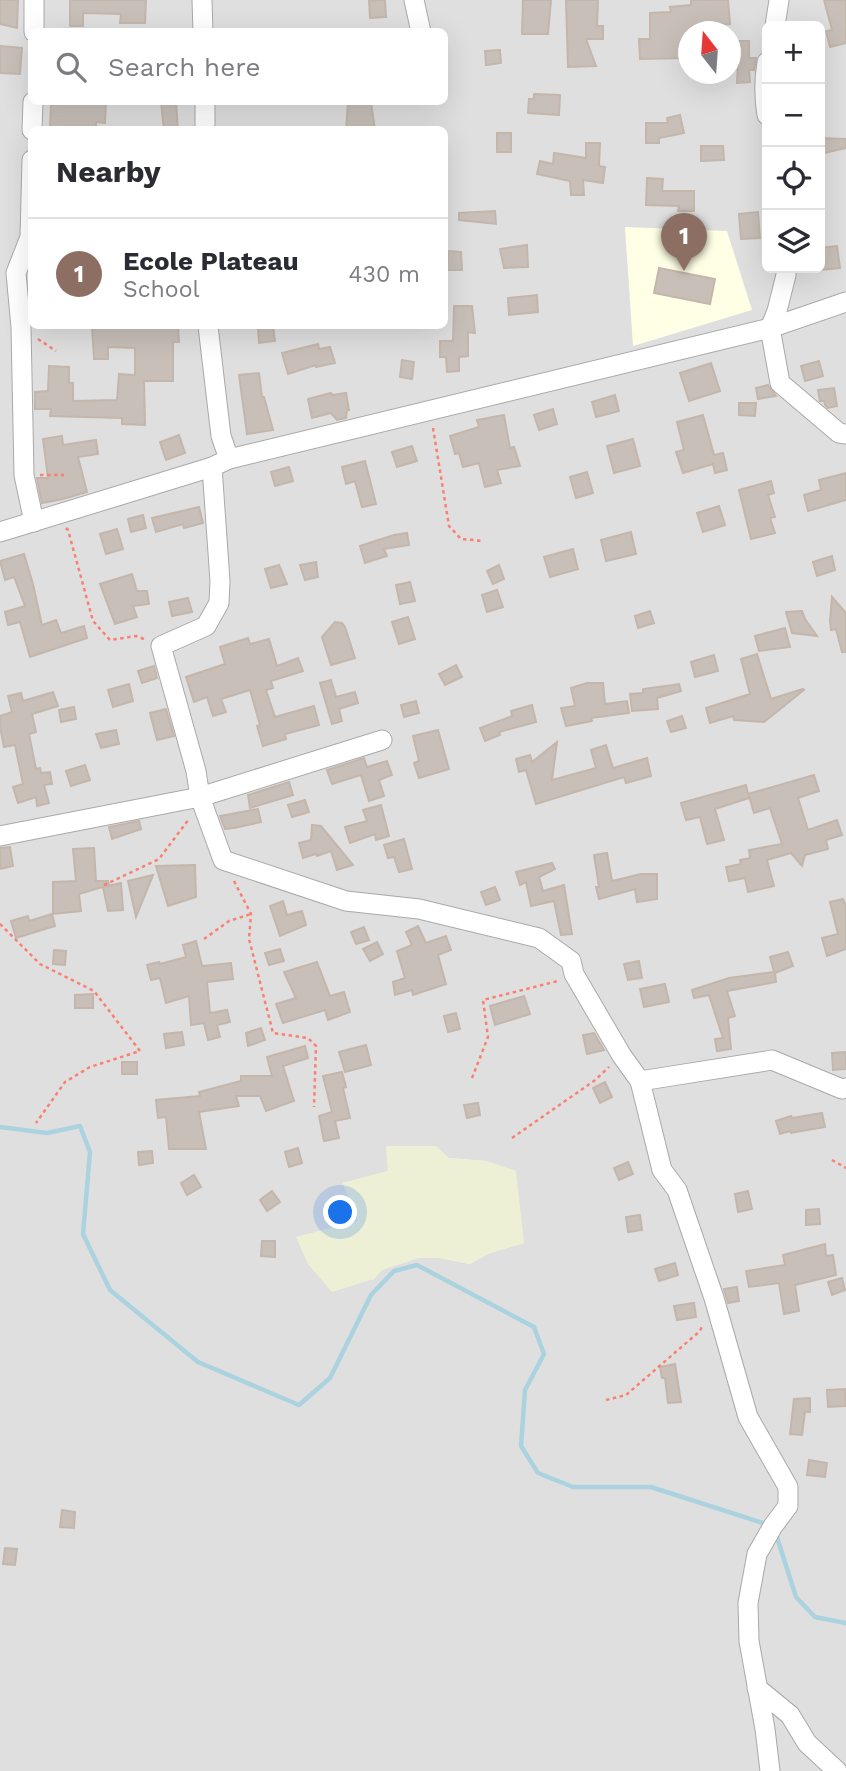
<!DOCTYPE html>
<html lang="en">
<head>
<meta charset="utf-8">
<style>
	body { margin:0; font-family:"Work Sans",sans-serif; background:#f7f7f7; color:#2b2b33 }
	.controls { position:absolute; right:21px; top:21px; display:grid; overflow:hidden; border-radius:10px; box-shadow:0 7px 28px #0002 }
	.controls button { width:63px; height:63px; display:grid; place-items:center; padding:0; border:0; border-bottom:2px solid #e1e1e2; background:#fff; color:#2b2b33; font:35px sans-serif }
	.compass { position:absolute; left:678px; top:21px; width:63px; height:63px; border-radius:50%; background:#fff; box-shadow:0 7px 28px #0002; rotate:343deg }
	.you { position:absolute; left:341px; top:1213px; width:24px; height:24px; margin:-18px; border:5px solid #fff; border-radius:50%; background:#1a73e8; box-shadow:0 0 0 10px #1a73e833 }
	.badge { display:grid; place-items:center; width:46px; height:46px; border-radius:50%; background:#d40000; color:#fff; font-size:23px; font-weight:700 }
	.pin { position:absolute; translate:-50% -58px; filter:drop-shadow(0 2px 4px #0008) }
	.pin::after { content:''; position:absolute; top:37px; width:24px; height:21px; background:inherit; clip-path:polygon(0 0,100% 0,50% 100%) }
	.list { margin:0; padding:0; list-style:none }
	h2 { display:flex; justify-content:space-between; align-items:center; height:91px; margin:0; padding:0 28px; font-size:30px }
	h2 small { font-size:23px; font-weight:400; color:#7c7c81 }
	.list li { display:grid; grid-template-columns:46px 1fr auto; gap:21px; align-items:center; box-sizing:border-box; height:112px; padding:0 28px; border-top:2px solid #e1e1e2 }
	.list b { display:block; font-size:26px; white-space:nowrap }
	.list p { margin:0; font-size:23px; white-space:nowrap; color:#7c7c81 }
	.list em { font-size:23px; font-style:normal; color:#7c7c81 }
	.icon { flex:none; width:38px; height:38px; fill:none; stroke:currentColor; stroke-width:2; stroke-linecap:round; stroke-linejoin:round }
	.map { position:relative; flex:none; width:846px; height:1771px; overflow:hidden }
	.search { position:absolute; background:#fff; box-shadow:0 7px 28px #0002; left:28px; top:28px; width:420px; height:77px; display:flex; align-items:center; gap:18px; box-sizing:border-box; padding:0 24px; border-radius:10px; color:#7c7c81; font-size:26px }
	.panel { position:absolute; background:#fff; box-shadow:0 7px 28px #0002; left:28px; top:126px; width:420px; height:203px; border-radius:10px }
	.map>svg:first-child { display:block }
</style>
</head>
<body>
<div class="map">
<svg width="846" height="1771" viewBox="0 0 846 1771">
	<rect width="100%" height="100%" fill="#f2efe9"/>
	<path fill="#e0dfdf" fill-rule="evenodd" d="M 0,0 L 846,0 L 846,1771 L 0,1771 ZM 767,26 L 820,26 L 820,268 L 767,268 ZM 32,32 L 444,32 L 444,102 L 32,102 ZM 688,32 L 730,32 L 730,74 L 688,74 ZM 32,130 L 444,130 L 444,326 L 32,326 ZM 387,1146 L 449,1158 L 487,1161 L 524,1243 L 490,1253 L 470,1264 L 440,1258 L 418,1258 L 382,1270 L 373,1280 L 297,1237 L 358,1221 L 343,1183 L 388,1171 Z"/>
	<path fill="#ffffe5" d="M 625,227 L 727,231 L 752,310 L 633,346 Z"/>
	<path fill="#eef0d5" d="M 386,1146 L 436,1146 L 449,1158 L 487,1161 L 516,1171 L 524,1243 L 490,1253 L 470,1264 L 440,1258 L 418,1258 L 382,1270 L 373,1279 L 332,1292 L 308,1264 L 296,1237 L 358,1221 L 343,1183 L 388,1171 Z"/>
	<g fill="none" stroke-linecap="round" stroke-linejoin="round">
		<g stroke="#aad3df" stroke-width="4.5">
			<path d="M 0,1127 L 47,1133 L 80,1126 L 90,1152 L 83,1234 L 110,1290 L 198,1362 L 299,1405 L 330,1378 L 371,1295 L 394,1271 L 417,1265 L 534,1327 L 544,1354 L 525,1390 L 521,1446 L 538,1473 L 573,1487 L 651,1487 L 766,1524"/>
			<path d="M 776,1534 L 796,1597 L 815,1617 L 846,1623"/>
		</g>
	</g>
	<g fill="#c7bfb8" stroke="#c4b6ab" stroke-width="2">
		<path d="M 0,0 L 18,0 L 17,28 L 0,24 Z"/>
		<path d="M 70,0 L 146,0 L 145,23 L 120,23 L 121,14 L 83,13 L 83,26 L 70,26 Z"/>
		<path d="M 379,0 L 385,0 L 386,17 L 370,18 L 369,1 Z"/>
		<path d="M 523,0 L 551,0 L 548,34 L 522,34 Z"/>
		<path d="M 566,0 L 598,0 L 597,26 L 603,26 L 603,39 L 586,39 L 596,66 L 568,67 Z"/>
		<path d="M 691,0 L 728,0 L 730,24 L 693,26 L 694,32 L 689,32 L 689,58 L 640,59 L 639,39 L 650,39 L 650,13 L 671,12 L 670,7 L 691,5 Z"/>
		<path d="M 824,0 L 846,0 L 846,43 L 830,47 L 826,31 L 832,30 Z"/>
		<path d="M 739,41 L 749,41 L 749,58 L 756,58 L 754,70 L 749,70 L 750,82 L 737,83 Z"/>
		<path d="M 0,46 L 22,48 L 20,74 L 0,73 Z"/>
		<path d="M 500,50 L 501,63 L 486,65 L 485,51 Z"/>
		<path d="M 534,94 L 560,95 L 559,115 L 528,113 L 529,99 L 534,99 Z"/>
		<path d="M 51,102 L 106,102 L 105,123 L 96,122 L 96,130 L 50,130 Z"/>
		<path d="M 161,102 L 176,102 L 178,130 L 164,130 Z"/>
		<path d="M 348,102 L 371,102 L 375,130 L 346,130 Z"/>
		<path d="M 680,115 L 684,133 L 659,138 L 659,143 L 646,143 L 646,123 L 668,123 L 667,118 Z"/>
		<rect x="497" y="133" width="14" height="19"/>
		<path d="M 820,138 L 846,139 L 846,148 L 820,154 Z"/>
		<path d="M 586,143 L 600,143 L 599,166 L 605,167 L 603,183 L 583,180 L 584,195 L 571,195 L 570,181 L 537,174 L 540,161 L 553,164 L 554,153 L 586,158 Z"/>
		<path d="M 701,146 L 723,146 L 724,160 L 701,161 Z"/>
		<path d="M 647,178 L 663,179 L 662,191 L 694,191 L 694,211 L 678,211 L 679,206 L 646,205 Z"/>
		<path d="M 495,211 L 496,224 L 459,220 L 459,213 Z"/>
		<path d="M 758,212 L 760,238 L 741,239 L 739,214 Z"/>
		<path d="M 527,245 L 528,267 L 504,268 L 500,249 Z"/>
		<path d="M 837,246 L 840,268 L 820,270 L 820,248 Z"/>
		<path d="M 448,251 L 461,252 L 462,270 L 447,270 Z"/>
		<path d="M 659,268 L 715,279 L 710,304 L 654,293 Z"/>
		<path d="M 537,295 L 538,312 L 509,315 L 508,298 Z"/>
		<path d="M 454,306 L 472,306 L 475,333 L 468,332 L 468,356 L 459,357 L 459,371 L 447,372 L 446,357 L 440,357 L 440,341 L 453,341 Z"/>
		<path d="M 92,326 L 178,326 L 179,342 L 173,342 L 173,381 L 144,381 L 145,425 L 122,424 L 122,418 L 50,416 L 51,409 L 35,409 L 35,392 L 48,391 L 49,366 L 69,367 L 69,383 L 73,383 L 73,401 L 117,400 L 119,374 L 135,375 L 135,348 L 108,347 L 108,359 L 94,359 Z"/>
		<path d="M 273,326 L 275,341 L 259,343 L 258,328 Z"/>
		<path d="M 318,344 L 319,349 L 330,347 L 335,363 L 316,367 L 316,365 L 288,374 L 282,353 Z"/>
		<path d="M 402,360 L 414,362 L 412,379 L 400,377 Z"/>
		<path d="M 819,361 L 823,376 L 805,381 L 801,366 Z"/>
		<path d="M 711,363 L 720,391 L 689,401 L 680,373 Z"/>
		<path d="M 259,373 L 262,397 L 264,397 L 273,430 L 247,434 L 239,375 Z"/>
		<path d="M 768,385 L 776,396 L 758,399 L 756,388 Z"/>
		<path d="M 834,388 L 837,406 L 828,408 L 825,405 L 824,401 L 820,401 L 818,390 Z"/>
		<path d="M 331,393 L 332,395 L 346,393 L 349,410 L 347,410 L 346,418 L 337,420 L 331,413 L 312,418 L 308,399 Z"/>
		<path d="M 615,395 L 619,411 L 596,417 L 592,402 Z"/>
		<path d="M 739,403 L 756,403 L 755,416 L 739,415 Z"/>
		<path d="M 553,409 L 557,424 L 539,430 L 534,415 Z"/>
		<path d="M 504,415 L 510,448 L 514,447 L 520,466 L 497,470 L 501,483 L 485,487 L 479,463 L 463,467 L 459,453 L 455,454 L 450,436 L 479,427 L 477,420 Z"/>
		<path d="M 703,415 L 714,455 L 723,453 L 727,470 L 715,473 L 713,464 L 683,473 L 676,452 L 684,450 L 677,422 Z"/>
		<path d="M 179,435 L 185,453 L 166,460 L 160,442 Z"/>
		<path d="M 62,436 L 63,445 L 96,440 L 98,454 L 78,457 L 87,492 L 63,499 L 42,503 L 37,478 L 48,478 L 43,439 Z"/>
		<path d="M 633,439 L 640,466 L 614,473 L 607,446 Z"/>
		<path d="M 412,446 L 417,461 L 397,467 L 392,452 Z"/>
		<path d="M 365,461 L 376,504 L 362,507 L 355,481 L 346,484 L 342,467 Z"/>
		<path d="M 289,467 L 293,481 L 275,486 L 271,472 Z"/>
		<path d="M 587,472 L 593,493 L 576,498 L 570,477 Z"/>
		<path d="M 846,473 L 846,500 L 808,511 L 804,495 L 821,490 L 819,480 Z"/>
		<path d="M 771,481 L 774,493 L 768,495 L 775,517 L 770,518 L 775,533 L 751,539 L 739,490 Z"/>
		<path d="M 719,506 L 725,525 L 703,532 L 697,513 Z"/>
		<path d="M 199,507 L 203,523 L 184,528 L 183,524 L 156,532 L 152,518 Z"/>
		<path d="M 143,515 L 146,528 L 131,532 L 128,519 Z"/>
		<path d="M 117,529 L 123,549 L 106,554 L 100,534 Z"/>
		<path d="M 631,532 L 636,554 L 606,561 L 601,540 Z"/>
		<path d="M 407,533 L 409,545 L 384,549 L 387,556 L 365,563 L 360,546 L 394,535 Z"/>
		<path d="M 573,549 L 578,569 L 550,577 L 544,557 Z"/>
		<path d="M 24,554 L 33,584 L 42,625 L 56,620 L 61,633 L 84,626 L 87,638 L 30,657 L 20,622 L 8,625 L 5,612 L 25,606 L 14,577 L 5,580 L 0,561 Z"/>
		<path d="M 832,556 L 835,570 L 817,576 L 813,562 Z"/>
		<path d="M 316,562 L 318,577 L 305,580 L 300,565 Z"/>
		<path d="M 279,565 L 287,584 L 271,588 L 265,569 Z"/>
		<path d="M 499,565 L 504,579 L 493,584 L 487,571 Z"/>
		<path d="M 132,574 L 137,591 L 147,591 L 149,604 L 133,606 L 137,617 L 115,624 L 100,584 Z"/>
		<path d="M 410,582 L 415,601 L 400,604 L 396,585 Z"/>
		<path d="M 497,590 L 503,607 L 487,612 L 482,595 Z"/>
		<path d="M 832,597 L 846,613 L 846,652 L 842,652 L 836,629 L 831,630 L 830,621 Z"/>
		<path d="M 188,598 L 192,612 L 172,616 L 169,602 Z"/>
		<path d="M 650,611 L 654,623 L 638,628 L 635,616 Z"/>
		<path d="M 802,611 L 805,619 L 817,636 L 792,633 L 786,612 Z"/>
		<path d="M 408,617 L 415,639 L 399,644 L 392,622 Z"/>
		<path d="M 335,622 L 342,623 L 345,627 L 355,658 L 331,665 L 322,637 Z"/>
		<path d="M 785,628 L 790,647 L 759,651 L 755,636 Z"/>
		<path d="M 248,638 L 250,644 L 269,639 L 277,666 L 298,658 L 303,671 L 271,681 L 273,688 L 266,690 L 275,717 L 314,706 L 319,725 L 285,734 L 286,739 L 263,746 L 257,726 L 260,725 L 250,690 L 221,699 L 226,712 L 213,716 L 207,697 L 194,702 L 186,677 L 225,664 L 220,647 Z"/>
		<path d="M 757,654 L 771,699 L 803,689 L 804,690 L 764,722 L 734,720 L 733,716 L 710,723 L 706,708 L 750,694 L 741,659 Z"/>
		<path d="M 714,655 L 718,671 L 695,677 L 691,662 Z"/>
		<path d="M 456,665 L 462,677 L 445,685 L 439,674 Z"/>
		<path d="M 154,666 L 157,678 L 142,683 L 138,671 Z"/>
		<path d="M 331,680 L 336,697 L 355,692 L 358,703 L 339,709 L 342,721 L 332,724 L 320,683 Z"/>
		<path d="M 587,683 L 603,683 L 605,704 L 627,701 L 629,713 L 591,718 L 592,721 L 566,726 L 561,708 L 575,706 L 571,688 Z"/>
		<path d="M 129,684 L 133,701 L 113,707 L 108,690 Z"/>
		<path d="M 679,684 L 681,691 L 657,698 L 658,709 L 632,711 L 630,694 L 643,693 L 643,689 Z"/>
		<path d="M 53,692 L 58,706 L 32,714 L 36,732 L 29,734 L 36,769 L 40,768 L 41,773 L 50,772 L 52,784 L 44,785 L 49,803 L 37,806 L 36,797 L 18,803 L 13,787 L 23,784 L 15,745 L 4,747 L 0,727 L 0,716 L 12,712 L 8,696 L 21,693 L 23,701 Z"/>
		<path d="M 416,701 L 419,713 L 404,717 L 401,705 Z"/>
		<path d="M 532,705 L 536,722 L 499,732 L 500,735 L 485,741 L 480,728 L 512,716 L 511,711 Z"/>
		<path d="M 74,707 L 76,719 L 61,722 L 59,710 Z"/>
		<path d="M 166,709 L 174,736 L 157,740 L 150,713 Z"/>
		<path d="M 682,716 L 686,728 L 671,732 L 667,721 Z"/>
		<path d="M 116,730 L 119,744 L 101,748 L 96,734 Z"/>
		<path d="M 438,730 L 449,769 L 419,778 L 414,763 L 419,761 L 413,736 Z"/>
		<path d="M 557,742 L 552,780 L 596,768 L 591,750 L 606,745 L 613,768 L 647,758 L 651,776 L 626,783 L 624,777 L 536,804 L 526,770 L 519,772 L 516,759 L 530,755 L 532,762 Z"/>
		<path d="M 364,758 L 367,767 L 387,761 L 392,775 L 379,780 L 384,796 L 369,801 L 361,775 L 332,784 L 327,770 Z"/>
		<path d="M 85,765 L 90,780 L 71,786 L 66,771 Z"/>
		<path d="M 814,775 L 819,791 L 798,798 L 808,830 L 837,820 L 842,835 L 826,840 L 828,849 L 805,855 L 802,866 L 791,853 L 767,860 L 774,886 L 748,892 L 745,878 L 729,881 L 726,867 L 741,864 L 740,860 L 750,858 L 749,850 L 782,844 L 770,808 L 754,813 L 749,796 L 749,798 L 715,809 L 724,840 L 707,844 L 700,817 L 686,820 L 681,803 L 746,785 L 748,794 Z"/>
		<path d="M 289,782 L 293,795 L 250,808 L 248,795 Z"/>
		<path d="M 305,800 L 309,812 L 292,817 L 288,805 Z"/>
		<path d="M 381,805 L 389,836 L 376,840 L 375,834 L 350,843 L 345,827 L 367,821 L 363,810 Z"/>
		<path d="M 258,809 L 261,822 L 234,828 L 225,829 L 220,816 Z"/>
		<path d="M 139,821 L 141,829 L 112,839 L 109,827 Z"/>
		<path d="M 312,825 L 321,826 L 353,865 L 337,870 L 331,851 L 317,856 L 316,854 L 303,858 L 299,843 L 311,840 Z"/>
		<path d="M 404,839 L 412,869 L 399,872 L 394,857 L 388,858 L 384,845 Z"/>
		<path d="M 10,847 L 13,866 L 0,869 L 0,848 Z"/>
		<path d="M 94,848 L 96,881 L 108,881 L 109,885 L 79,894 L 81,911 L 53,914 L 53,882 L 76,881 L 73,849 Z"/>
		<path d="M 607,853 L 612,881 L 641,874 L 657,874 L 657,899 L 637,902 L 635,889 L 599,899 L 596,887 L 599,887 L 594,855 Z"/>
		<path d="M 552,863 L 555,869 L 539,877 L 543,891 L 564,885 L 572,934 L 561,935 L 554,901 L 531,906 L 526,882 L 520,885 L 516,872 Z"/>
		<path d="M 195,865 L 196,897 L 168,906 L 156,866 Z"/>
		<path d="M 153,875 L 136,917 L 128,881 Z"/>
		<path d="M 121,883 L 123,910 L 108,911 L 103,887 Z"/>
		<path d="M 495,887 L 500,900 L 486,905 L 481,892 Z"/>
		<path d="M 843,899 L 846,906 L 846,949 L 827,956 L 822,938 L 838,934 L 830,902 Z"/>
		<path d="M 283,901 L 287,915 L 302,911 L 306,925 L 280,936 L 270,906 Z"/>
		<path d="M 52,914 L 55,926 L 16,938 L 11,921 L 28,916 L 29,921 Z"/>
		<path d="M 418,926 L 426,943 L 446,936 L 451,950 L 438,955 L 446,984 L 413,995 L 412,990 L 395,995 L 393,982 L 405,978 L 397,951 L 412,945 L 406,932 Z"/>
		<path d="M 364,927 L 369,940 L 356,944 L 351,932 Z"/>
		<path d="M 196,941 L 202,966 L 231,963 L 233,979 L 207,982 L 210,1013 L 227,1010 L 230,1022 L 217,1025 L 220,1037 L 208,1040 L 204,1023 L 191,1025 L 189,996 L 166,1003 L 160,978 L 151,980 L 147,965 L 159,962 L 160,964 L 186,957 L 183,945 Z"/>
		<path d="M 377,942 L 383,954 L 370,961 L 363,949 Z"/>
		<path d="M 280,949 L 284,961 L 269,965 L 265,953 Z"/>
		<path d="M 54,950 L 66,951 L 65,965 L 53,964 Z"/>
		<path d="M 788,952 L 793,966 L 775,973 L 776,982 L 727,991 L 735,1016 L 728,1018 L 731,1049 L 717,1051 L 715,1039 L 723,1038 L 709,995 L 694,998 L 692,990 L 729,978 L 774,972 L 770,957 Z"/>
		<path d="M 639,961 L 642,978 L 628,980 L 624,964 Z"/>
		<path d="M 317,962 L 330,996 L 344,992 L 350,1012 L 328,1020 L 325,1010 L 283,1023 L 276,1004 L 296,998 L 284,972 Z"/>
		<path d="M 665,984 L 669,1002 L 644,1007 L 640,989 Z"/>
		<path d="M 93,994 L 93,1008 L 75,1008 L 75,995 Z"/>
		<path d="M 524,996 L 530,1014 L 495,1025 L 490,1006 Z"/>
		<path d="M 456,1013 L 460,1029 L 448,1032 L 444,1016 Z"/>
		<path d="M 261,1028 L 265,1040 L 248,1046 L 246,1033 Z"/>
		<path d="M 182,1032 L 184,1045 L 166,1048 L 164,1034 Z"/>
		<path d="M 594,1033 L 604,1050 L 587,1054 L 583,1035 Z"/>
		<path d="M 366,1045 L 371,1065 L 345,1072 L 339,1052 Z"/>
		<path d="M 305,1046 L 308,1058 L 283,1066 L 294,1101 L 266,1111 L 260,1096 L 236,1096 L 239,1106 L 199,1112 L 206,1149 L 169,1149 L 166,1117 L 158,1118 L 156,1100 L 200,1096 L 199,1092 L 241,1081 L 241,1076 L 272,1076 L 267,1057 Z"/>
		<path d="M 846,1052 L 846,1069 L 833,1070 L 832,1053 Z"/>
		<rect x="122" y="1062" width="15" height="12"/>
		<path d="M 342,1072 L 346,1087 L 343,1088 L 350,1118 L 335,1121 L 339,1138 L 324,1141 L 319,1116 L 332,1112 L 323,1076 Z"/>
		<path d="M 605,1082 L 612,1097 L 600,1103 L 593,1088 Z"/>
		<path d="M 478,1103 L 480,1115 L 467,1118 L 464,1105 Z"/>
		<path d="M 822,1113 L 825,1127 L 791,1133 L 790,1131 L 780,1134 L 776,1121 L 791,1116 L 792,1118 Z"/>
		<path d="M 298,1148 L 302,1163 L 289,1167 L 285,1152 Z"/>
		<path d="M 152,1151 L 153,1163 L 139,1165 L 138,1152 Z"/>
		<path d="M 628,1162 L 633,1174 L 619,1180 L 614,1168 Z"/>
		<path d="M 194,1175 L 201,1187 L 187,1195 L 181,1183 Z"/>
		<path d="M 272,1191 L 280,1202 L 267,1211 L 260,1200 Z"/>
		<path d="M 748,1191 L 752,1209 L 738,1212 L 735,1194 Z"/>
		<path d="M 819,1209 L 820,1224 L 806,1225 L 806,1210 Z"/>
		<path d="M 640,1215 L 642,1230 L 628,1232 L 626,1217 Z"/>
		<path d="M 262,1241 L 275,1241 L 275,1257 L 261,1256 Z"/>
		<path d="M 825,1244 L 826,1256 L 833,1255 L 836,1275 L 795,1285 L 799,1311 L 784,1314 L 779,1283 L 749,1287 L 746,1271 L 785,1265 L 783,1255 Z"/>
		<path d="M 675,1263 L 678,1275 L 659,1281 L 655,1269 Z"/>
		<path d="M 842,1278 L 845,1290 L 832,1295 L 828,1282 Z"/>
		<path d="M 737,1287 L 739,1301 L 728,1303 L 724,1289 Z"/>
		<path d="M 694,1303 L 696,1317 L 677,1320 L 674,1306 Z"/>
		<path d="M 675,1364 L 681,1402 L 668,1403 L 665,1378 L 662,1378 L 660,1367 Z"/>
		<path d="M 845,1389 L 846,1406 L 828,1407 L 827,1390 Z"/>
		<path d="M 810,1398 L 810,1412 L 805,1412 L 802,1435 L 790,1434 L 794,1399 Z"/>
		<path d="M 809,1460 L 827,1463 L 825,1477 L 807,1475 Z"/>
		<path d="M 62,1510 L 75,1512 L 74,1528 L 60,1527 Z"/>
		<path d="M 5,1548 L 17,1549 L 15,1565 L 3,1564 Z"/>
	</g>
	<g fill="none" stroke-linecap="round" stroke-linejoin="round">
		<defs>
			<g id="minor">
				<path d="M 202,0 L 203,32"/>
				<path d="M 414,0 L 421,32"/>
				<path d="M 775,26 L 779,0"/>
				<path d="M 34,32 L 34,0"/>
				<path d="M 767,62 C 764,80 764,97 767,115"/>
				<path d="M 205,102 L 205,130"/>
				<path d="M 32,130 L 33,102"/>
				<path d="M 32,160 L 30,237 L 16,273 L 21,327 L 24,475 L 34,522"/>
				<path d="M 786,268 L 786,275 L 777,311 L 770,328 L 780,383 L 839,433 L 846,434"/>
				<path d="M 208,326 L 221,436 L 229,459"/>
				<path d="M 212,467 L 220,581 L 219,603 L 206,626 L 161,646 L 196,771 L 200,797 L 223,860 L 346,901 L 419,909 L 539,938 L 571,961 L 574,974 L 622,1056 L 640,1081 L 772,1060 L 842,1089 L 846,1088"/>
				<path d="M 0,532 L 212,467 L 229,459 L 770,328 L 846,302"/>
				<path d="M 0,836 L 200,797 L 382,740"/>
				<path d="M 640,1081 L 662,1170 L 677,1190 L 714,1298 L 748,1417 L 788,1487 L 788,1506 L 773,1526 L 757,1554 L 748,1603 L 749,1641 L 765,1729 L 770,1771"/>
				<path d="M 757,1688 L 790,1715 L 807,1743 L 837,1771"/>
			</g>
		</defs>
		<use href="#minor" stroke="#a9a9a9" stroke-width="21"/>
		<g stroke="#fa8072" stroke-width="2.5" stroke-dasharray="3.5 3.5" stroke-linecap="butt">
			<path d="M 38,339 L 56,351"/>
			<path d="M 433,428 L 449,526 L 461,539 L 484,541"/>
			<path d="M 40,475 L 64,475"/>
			<path d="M 66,528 L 68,530 L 93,621 L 110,640 L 136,636 L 144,639"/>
			<path d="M 234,881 L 251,914 L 249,939 L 273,1033 L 308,1038 L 316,1046 L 314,1107"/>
			<path d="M 104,885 L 159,859 L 189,819"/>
			<path d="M 0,924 L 40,964 L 94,991 L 140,1051 L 90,1067 L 65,1082 L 36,1123"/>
			<path d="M 204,939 L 229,921 L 251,914"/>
			<path d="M 472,1078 L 488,1037 L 483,1000 L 558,981"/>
			<path d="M 512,1138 L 594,1081 L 609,1067"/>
			<path d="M 832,1160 L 846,1168"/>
			<path d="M 606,1400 L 626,1395 L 700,1331 L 703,1324"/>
		</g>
		<use href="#minor" stroke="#fff" stroke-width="19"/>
	</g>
</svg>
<div class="controls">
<button>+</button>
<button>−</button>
<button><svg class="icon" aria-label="locate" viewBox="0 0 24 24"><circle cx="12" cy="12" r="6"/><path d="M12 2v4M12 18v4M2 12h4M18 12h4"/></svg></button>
<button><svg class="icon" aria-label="layers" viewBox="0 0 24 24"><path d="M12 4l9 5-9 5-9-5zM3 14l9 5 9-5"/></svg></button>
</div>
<svg class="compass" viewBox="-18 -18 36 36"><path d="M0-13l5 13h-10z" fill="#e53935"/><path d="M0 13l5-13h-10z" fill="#7c7c81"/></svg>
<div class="you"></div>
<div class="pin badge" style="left:684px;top:271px;background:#8d6e63">1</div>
<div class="search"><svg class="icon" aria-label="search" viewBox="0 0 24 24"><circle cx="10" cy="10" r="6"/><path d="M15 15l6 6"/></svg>Search here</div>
<section class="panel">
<h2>Nearby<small></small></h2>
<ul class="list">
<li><span class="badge" style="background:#8d6e63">1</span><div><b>Ecole Plateau</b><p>School</p></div><em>430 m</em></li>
</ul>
</section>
</div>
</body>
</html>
